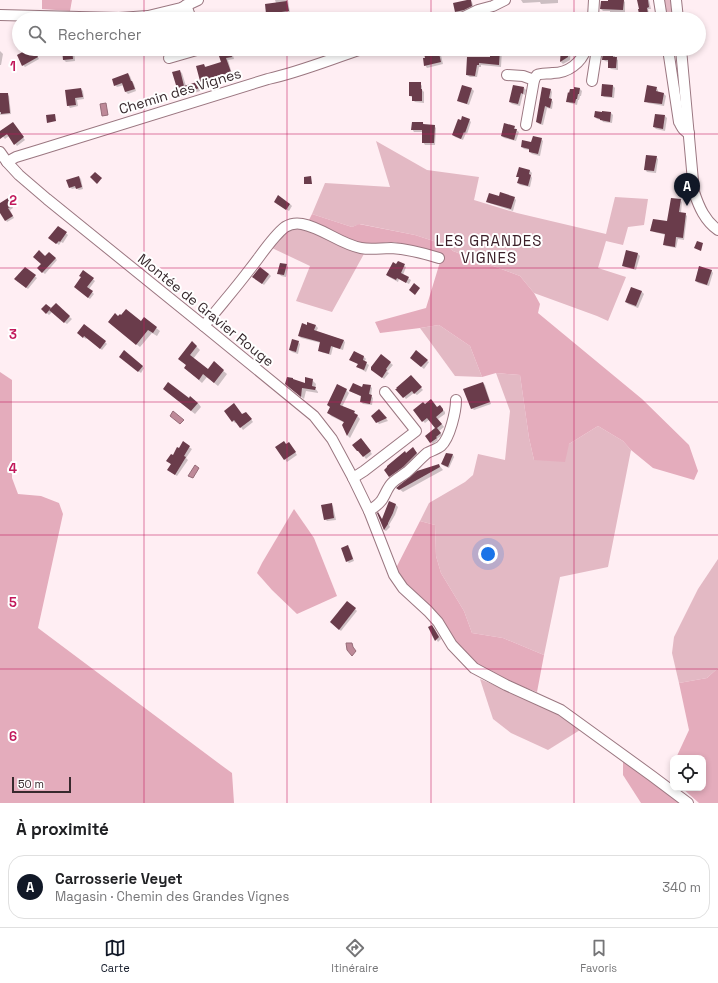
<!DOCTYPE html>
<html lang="fr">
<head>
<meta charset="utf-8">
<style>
	body { margin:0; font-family:"Space Grotesk",sans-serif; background:#f2f2f2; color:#202124 }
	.controls { position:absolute; right:12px; bottom:12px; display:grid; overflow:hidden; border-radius:8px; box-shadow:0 2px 6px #0003 }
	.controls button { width:36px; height:36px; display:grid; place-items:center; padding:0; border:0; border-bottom:1px solid #e0e0e0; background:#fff; color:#202124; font:20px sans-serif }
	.scale { position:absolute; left:12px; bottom:10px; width:59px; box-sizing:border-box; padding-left:4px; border:2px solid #37292d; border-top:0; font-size:11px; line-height:14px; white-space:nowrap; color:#37292d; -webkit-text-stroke:3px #fff; paint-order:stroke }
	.you { position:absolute; left:488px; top:554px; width:14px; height:14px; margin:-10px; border:3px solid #fff; border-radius:50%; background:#1a73e8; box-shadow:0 0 0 6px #1a73e833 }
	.badge { display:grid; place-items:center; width:26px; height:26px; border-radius:50%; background:#111827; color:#fff; font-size:13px; font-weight:700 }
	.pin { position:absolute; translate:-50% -33px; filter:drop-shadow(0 1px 2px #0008) }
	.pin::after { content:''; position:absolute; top:21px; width:14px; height:12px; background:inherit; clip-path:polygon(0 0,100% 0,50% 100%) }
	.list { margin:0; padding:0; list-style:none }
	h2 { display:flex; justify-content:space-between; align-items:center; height:52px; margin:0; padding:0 16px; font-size:17px }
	h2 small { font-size:13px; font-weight:400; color:#757577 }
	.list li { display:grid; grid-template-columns:26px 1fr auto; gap:12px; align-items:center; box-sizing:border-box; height:64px; margin:0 8px 8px; padding:0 8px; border:1px solid #e0e0e0; border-radius:16px }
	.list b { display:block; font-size:15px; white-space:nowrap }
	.list p { margin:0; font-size:13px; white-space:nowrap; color:#757577 }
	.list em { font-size:13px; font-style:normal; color:#757577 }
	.icon { flex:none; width:22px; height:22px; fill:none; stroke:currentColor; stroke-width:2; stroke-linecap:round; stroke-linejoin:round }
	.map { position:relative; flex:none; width:718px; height:803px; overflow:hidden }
	.search { position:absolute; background:#fff; box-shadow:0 2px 6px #0003; left:12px; right:12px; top:12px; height:44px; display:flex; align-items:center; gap:10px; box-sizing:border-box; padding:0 14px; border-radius:22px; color:#757577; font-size:15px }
	.sheet { height:124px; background:#fff }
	nav { display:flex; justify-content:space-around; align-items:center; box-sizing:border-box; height:56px; border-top:1px solid #e0e0e0; background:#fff; font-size:11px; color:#757577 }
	nav a { display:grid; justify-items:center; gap:2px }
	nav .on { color:#111827 }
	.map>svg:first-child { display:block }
</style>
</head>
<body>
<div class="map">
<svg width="718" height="803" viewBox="0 0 718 803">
	<rect width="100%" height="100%" fill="#ffeef3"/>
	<g fill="#e3b9c4">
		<path d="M 664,0 L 671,0 L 673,19 L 669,19 L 666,11 Z"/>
		<path d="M 376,141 L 427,170 L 479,177 L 474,200 L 517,213 L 606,234 L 615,197 L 648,199 L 644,225 L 628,227 L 623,245 L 606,241 L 598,268 L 626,277 L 608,321 L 597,316 L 534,293 L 520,276 L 453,251 L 446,245 L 415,235 L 360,224 L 352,227 L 312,214 L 325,183 L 390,187 Z"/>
		<path d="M 298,226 L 365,252 L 332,312 L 296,301 L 310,266 L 272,248 L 285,230 Z"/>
		<path d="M 439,325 L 470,346 L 482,377 L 455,376 L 420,328 Z"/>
		<path d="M 496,373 L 520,375 L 529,438 L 534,460 L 569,444 L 598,426 L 623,441 L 631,450 L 608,567 L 560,577 L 544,655 L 503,638 L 472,633 L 464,611 L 441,573 L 436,556 L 435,525 L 420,521 L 429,503 L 465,482 L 473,475 L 478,454 L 505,460 L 510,411 Z"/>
		<path d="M 718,559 L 718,668 L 707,678 L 679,683 L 672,653 L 674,637 L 698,589 Z"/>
		<path d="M 480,679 L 546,707 L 561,716 L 580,730 L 548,750 L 511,733 L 493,719 Z"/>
	</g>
	<g fill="#e4acbc">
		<path d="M 42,0 L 72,0 L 70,11 L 42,9 Z"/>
		<path d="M 312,214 L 352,227 L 359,224 L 415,235 L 446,245 L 453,251 L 520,276 L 534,293 L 540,304 L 538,313 L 642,399 L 689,445 L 698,471 L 694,480 L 653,468 L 631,450 L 623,441 L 598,426 L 569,444 L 565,462 L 534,460 L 529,438 L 520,375 L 496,373 L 482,377 L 470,346 L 439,325 L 420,328 L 380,333 L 375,322 L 426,308 L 440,262 L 437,254 L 394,242 L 388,242 L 373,245 L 363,245 L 308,222 Z"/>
		<path d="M 0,372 L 12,380 L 12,478 L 18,494 L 41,496 L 59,503 L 63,514 L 38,628 L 221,765 L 232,773 L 234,803 L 0,803 Z"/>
		<path d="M 294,509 L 314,538 L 337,596 L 297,614 L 272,590 L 257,573 L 262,563 Z"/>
		<path d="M 420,521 L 435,525 L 436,556 L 441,573 L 464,611 L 472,633 L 503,638 L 544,655 L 537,692 L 499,678 L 485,670 L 475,662 L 458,645 L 394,572 Z"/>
		<path d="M 718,668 L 718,803 L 699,803 L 682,788 L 703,788 L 703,758 L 676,758 L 689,730 L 679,683 L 707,678 Z"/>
		<path d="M 623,760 L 681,803 L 641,803 L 623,775 Z"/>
	</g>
	<g fill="#be8998" stroke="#966c78">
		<path d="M 106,103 L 108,115 L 102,116 L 100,104 Z"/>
		<path d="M 173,411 L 184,420 L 180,424 L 170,416 Z"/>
		<path d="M 195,465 L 199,468 L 193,478 L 188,476 Z"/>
		<path d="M 346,643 L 352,643 L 353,647 L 356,651 L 352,656 L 347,650 Z"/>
	</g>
	<g fill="#0003">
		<path d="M 275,0 L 288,0 L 290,13 L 269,16 L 267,14 L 266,5 L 276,3 Z"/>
		<path d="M 470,0 L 472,2 L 474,8 L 466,11 L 458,13 L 456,11 Z"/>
		<path d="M 521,0 L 558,0 L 558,3 L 541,4 L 540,2 L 523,3 Z"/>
		<path d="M 609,0 L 623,0 L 625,2 L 625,12 L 619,12 L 619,19 L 610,19 L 610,11 L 603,11 L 601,9 L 608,2 Z"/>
		<path d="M 638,0 L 649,0 L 651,9 L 648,9 L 650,18 L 641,19 Z"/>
		<path d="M 487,15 L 534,19 L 485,19 L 485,16 Z"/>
		<path d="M 30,49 L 34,50 L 39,59 L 25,67 L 23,65 Z"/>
		<path d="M 63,49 L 74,49 L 75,61 L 66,62 L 64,60 Z"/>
		<path d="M 223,49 L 231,49 L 234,59 L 228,60 L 232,74 L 210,81 L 212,87 L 182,97 L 180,95 L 173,73 L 179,71 L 182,73 L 186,86 L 202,81 L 204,65 L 206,67 L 222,63 L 224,52 Z"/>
		<path d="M 398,49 L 414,49 L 400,52 Z"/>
		<path d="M 424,49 L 442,49 L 442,51 L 440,51 L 443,64 L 427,68 L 425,65 L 426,58 Z"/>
		<path d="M 491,49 L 502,50 L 501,67 L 481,65 L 481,67 L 479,67 L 477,77 L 470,77 L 467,75 L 468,58 L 491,58 Z"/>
		<path d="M 562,49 L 576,49 L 576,51 L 571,50 L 570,60 L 563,64 L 561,62 Z"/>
		<path d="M 604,49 L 615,49 L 615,58 L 618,60 L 618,70 L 611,69 L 609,67 L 609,62 L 605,61 L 603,59 Z"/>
		<path d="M 0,51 L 3,54 L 1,65 L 0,65 Z"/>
		<path d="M 128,74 L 130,76 L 132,81 L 134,84 L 136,91 L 128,94 L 126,92 L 124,85 L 117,87 L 115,85 Z"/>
		<path d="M 420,83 L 422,86 L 422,90 L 424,92 L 424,103 L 415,102 L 413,100 L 413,98 L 410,96 Z"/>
		<path d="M 603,85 L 613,86 L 615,88 L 614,98 L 604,97 L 602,95 Z"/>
		<path d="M 524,88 L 526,90 L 525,95 L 523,94 L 520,106 L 512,104 L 510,102 Z"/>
		<path d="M 575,88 L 580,89 L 582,91 L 581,96 L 580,96 L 579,100 L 578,100 L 577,105 L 570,103 L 567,101 L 575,90 Z"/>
		<path d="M 656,88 L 658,90 L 658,93 L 664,94 L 666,96 L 664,106 L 648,103 L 646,101 Z"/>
		<path d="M 81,89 L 83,91 L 84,99 L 77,100 L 78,106 L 70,108 L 68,105 Z"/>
		<path d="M 472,89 L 474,91 L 469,105 L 460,102 L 458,100 Z"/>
		<path d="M 551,90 L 552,92 L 551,99 L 553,102 L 552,109 L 547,108 L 543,125 L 539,124 L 537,122 Z"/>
		<path d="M 0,94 L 7,94 L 9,96 L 11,114 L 0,115 Z"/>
		<path d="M 603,112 L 611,113 L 613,115 L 612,123 L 603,122 L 602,120 L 597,119 L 595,117 L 602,113 Z"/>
		<path d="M 665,116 L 667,118 L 665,131 L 656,129 L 654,127 Z"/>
		<path d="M 469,120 L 471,122 L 467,134 L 466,133 L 463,140 L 455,137 L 453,135 L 461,121 Z"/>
		<path d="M 423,123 L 424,125 L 434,126 L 436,128 L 435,145 L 425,145 L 423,142 L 423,132 L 414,132 L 412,129 Z"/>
		<path d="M 14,126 L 25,140 L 17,146 L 9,136 L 5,139 L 0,133 L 0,131 L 3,129 L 4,130 Z"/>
		<path d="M 514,127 L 516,129 L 516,130 L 519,132 L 516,141 L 504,138 L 502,136 Z"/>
		<path d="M 541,139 L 543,141 L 540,156 L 532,154 L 530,152 L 530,150 L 524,149 L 522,147 Z"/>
		<path d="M 656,157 L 658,159 L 656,173 L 647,172 L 645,169 Z"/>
		<path d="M 520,168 L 530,171 L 532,173 L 531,176 L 532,178 L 530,187 L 520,185 L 518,183 L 519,178 L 517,176 Z"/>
		<path d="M 79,177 L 81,179 L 83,189 L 79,190 L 76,188 L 72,189 L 70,187 Z"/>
		<path d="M 499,198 L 514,198 L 516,200 L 513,211 L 489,203 L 487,201 Z"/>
		<path d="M 680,200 L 682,202 L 681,213 L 685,214 L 687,216 L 684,240 L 678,239 L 676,248 L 666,246 L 664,244 L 666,235 L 654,232 L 652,230 L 668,222 Z"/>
		<path d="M 10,202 L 13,208 L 10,210 L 14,218 L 7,222 L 0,211 L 0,204 Z"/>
		<path d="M 277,204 L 290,204 L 292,206 L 289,211 Z"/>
		<path d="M 58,227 L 68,235 L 63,243 L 61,242 L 59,245 L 52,240 Z"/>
		<path d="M 627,251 L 638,254 L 640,256 L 636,270 L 625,267 L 623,265 Z"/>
		<path d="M 46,257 L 55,258 L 57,260 L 45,274 L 40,270 L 42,264 Z"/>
		<path d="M 398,262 L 406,267 L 403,275 L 411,280 L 409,284 L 399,279 L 398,282 L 389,277 L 387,275 L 397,265 Z"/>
		<path d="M 286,265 L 288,267 L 286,277 L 281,276 L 279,273 Z"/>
		<path d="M 25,268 L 37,278 L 28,289 L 17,281 Z"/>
		<path d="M 711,270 L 713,273 L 709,286 L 698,283 L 696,281 Z"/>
		<path d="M 84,271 L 95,281 L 89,289 L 94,294 L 90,299 L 77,289 L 82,277 Z"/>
		<path d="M 269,274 L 271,276 L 264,285 L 256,279 Z"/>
		<path d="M 632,288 L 642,292 L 644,294 L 638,308 L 628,304 L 626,302 Z"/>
		<path d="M 56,305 L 72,319 L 67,324 L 52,312 L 49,315 L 42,309 L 51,310 Z"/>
		<path d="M 118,317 L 141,323 L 145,319 L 160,331 L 157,336 L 152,333 L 140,347 L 109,322 Z"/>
		<path d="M 307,326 L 316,326 L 318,328 L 316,332 L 343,340 L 345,342 L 343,350 L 333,347 L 331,355 L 321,352 L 319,350 L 321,343 L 301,338 L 299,336 Z"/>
		<path d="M 80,335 L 105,342 L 107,344 L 102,350 L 87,338 L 86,339 Z"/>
		<path d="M 298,342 L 300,344 L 298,354 L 292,352 L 290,350 Z"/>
		<path d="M 196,346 L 200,350 L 193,359 L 208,370 L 214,363 L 227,374 L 218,386 L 207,377 L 202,383 L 185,368 L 187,366 L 183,362 Z"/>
		<path d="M 354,353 L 364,357 L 366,359 L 364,362 L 369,365 L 366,372 L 359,368 L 357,366 L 358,364 L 353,361 Z"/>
		<path d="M 381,355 L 393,365 L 387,372 L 389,373 L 384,379 L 374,371 Z"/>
		<path d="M 122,359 L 142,366 L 144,368 L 141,373 Z"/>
		<path d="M 413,360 L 427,361 L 429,362 L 424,369 Z"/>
		<path d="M 410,376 L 423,390 L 417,395 L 414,393 L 406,399 L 398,390 Z"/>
		<path d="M 312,380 L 316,384 L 315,388 L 318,392 L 318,393 L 306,391 L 304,399 L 289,387 L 305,385 Z"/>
		<path d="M 483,383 L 485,385 L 491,404 L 474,410 L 472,408 Z"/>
		<path d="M 353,384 L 363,389 L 370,386 L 372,388 L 371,396 L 373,398 L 372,405 L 363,404 L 361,402 L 362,397 L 350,391 L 342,407 L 354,412 L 360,419 L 350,438 L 348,436 L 344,425 L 345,423 L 331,416 L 329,413 L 346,390 L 349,393 Z"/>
		<path d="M 167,392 L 189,399 L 198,403 L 201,407 L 195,414 Z"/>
		<path d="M 426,405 L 438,408 L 440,406 L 445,412 L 445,414 L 438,419 L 444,427 L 439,431 L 442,435 L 437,439 L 438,440 L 433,444 L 431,442 L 437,428 L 430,419 L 425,423 L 423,421 Z"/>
		<path d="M 225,411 L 243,415 L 248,415 L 253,422 L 243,430 L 237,422 L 235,423 L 233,421 Z"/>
		<path d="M 381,412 L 388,421 L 379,424 L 372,416 Z"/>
		<path d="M 363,441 L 372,454 L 366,459 L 361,452 Z"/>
		<path d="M 183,443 L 192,449 L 186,458 L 188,460 L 177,476 L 168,470 L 172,465 L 167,461 L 179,450 Z"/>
		<path d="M 286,445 L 291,446 L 297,455 L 287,462 L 277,448 Z"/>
		<path d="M 415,451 L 419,456 L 392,478 L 390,476 L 406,454 Z"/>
		<path d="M 447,454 L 453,455 L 454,457 L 449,468 L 444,466 L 442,464 Z"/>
		<path d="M 439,465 L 443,470 L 403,492 L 398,488 Z"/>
		<path d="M 389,502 L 396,505 L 398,507 L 395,515 L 389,525 L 390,527 L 386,531 L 384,530 L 378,514 L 382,521 Z"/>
		<path d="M 331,504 L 333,506 L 336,520 L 327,521 L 325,519 Z"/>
		<path d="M 348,547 L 350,549 L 354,561 L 349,563 L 347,561 Z"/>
		<path d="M 355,609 L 357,611 L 341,631 L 333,624 Z"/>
		<path d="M 429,628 L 434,628 L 441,639 L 438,642 Z"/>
	</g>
	<g fill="#6a3c4b">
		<path d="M 467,0 L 471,0 L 472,6 L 464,10 L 455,12 L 453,3 Z"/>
		<path d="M 608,0 L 624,0 L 623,10 L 600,9 L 601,1 L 608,1 Z"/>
		<path d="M 637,0 L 648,0 L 649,7 L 647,8 L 649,19 L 640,19 L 638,9 L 639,9 Z"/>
		<path d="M 287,1 L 289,11 L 266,14 L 265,4 Z"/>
		<path d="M 28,49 L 33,49 L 38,57 L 22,66 L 17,55 Z"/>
		<path d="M 62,49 L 72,49 L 73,59 L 63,60 Z"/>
		<path d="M 222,49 L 230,49 L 232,57 L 226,58 L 231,72 L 209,79 L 211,84 L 179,95 L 172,72 L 180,70 L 184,86 L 200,81 L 196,66 L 204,64 L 205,67 L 221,62 L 218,53 L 223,51 Z"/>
		<path d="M 423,49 L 438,49 L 441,62 L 424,66 L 423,58 L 425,58 Z"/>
		<path d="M 490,49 L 500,49 L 499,65 L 479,63 L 479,65 L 477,65 L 475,76 L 466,75 L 467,57 L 490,57 Z"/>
		<path d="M 561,49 L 569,49 L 568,57 L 560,62 Z"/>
		<path d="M 603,51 L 613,52 L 613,57 L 617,57 L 616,68 L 608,68 L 608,60 L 602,60 Z"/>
		<path d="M 128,73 L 131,81 L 132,81 L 135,89 L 125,92 L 122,83 L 114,86 L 112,79 Z"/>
		<path d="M 409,82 L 421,82 L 421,89 L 422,89 L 422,101 L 412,101 L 412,96 L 409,96 Z"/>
		<path d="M 602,84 L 613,85 L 612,97 L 601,96 Z"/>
		<path d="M 462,85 L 472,88 L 467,104 L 457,101 Z"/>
		<path d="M 513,85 L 524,87 L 523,94 L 521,93 L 518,104 L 509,102 Z"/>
		<path d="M 647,85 L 657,87 L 656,91 L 664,93 L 662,104 L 644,102 Z"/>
		<path d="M 542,87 L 551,89 L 549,98 L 552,99 L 550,108 L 545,106 L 541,124 L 536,122 Z"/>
		<path d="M 574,87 L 580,88 L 579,94 L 578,94 L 577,99 L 576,99 L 575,103 L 566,102 L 568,92 L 569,93 L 570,89 L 574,89 Z"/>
		<path d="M 81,88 L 83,97 L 75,98 L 76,105 L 67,106 L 65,90 Z"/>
		<path d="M 0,93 L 8,93 L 10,113 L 1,114 L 1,112 L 0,112 Z"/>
		<path d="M 595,111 L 602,112 L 602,111 L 611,112 L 610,122 L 600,120 L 600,119 L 594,117 Z"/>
		<path d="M 55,114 L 56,121 L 47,123 L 46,115 Z"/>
		<path d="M 655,114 L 665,115 L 663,129 L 653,127 Z"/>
		<path d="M 462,116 L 470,119 L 465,133 L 464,132 L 461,139 L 452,135 L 458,119 L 461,120 Z"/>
		<path d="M 13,122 L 24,137 L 14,145 L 7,134 L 0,139 L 0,131 Z"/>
		<path d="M 412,122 L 423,122 L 423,124 L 435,125 L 434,143 L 422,143 L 422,130 L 411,130 Z"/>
		<path d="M 504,123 L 515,126 L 514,129 L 517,129 L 514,140 L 501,136 Z"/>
		<path d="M 533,136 L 542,138 L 538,154 L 529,152 L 529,149 L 521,147 L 522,140 L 531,142 Z"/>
		<path d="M 646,155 L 657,156 L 654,171 L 644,170 Z"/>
		<path d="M 519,167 L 530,170 L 529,174 L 531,175 L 528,186 L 517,183 L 519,177 L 516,177 Z"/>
		<path d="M 95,172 L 102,178 L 97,184 L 90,177 Z"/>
		<path d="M 79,176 L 82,187 L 76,189 L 75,186 L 69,188 L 66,180 Z"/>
		<path d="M 311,176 L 312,184 L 304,184 L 304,177 Z"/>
		<path d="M 500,192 L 515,197 L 511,209 L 486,202 L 489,193 L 499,196 Z"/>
		<path d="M 278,195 L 290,204 L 286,210 L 274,202 Z"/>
		<path d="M 8,198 L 12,206 L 8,208 L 13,216 L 5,221 L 0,213 L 0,203 Z"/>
		<path d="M 671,198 L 681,199 L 679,212 L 686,213 L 683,238 L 676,237 L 675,247 L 663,245 L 665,234 L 650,231 L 653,219 L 667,221 Z"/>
		<path d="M 58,226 L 67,232 L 60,242 L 59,241 L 56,244 L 48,238 Z"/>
		<path d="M 697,241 L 703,243 L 701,251 L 694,248 Z"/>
		<path d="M 39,250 L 45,256 L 49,252 L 56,258 L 42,273 L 37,268 L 41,264 L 33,257 Z"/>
		<path d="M 626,250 L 638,253 L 634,269 L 622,266 Z"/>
		<path d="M 398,261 L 405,264 L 401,273 L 409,277 L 406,283 L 397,278 L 396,280 L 386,275 L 393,262 L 396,264 Z"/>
		<path d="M 280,263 L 287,264 L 284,275 L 277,274 Z"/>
		<path d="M 699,266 L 712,270 L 707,285 L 695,281 Z"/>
		<path d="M 25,267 L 36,275 L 26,288 L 14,279 Z"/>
		<path d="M 260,267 L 269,274 L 262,284 L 252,277 Z"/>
		<path d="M 83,270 L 94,278 L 87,287 L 93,291 L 88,298 L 74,287 L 81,277 L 79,276 Z"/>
		<path d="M 414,283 L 420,288 L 415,295 L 409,290 Z"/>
		<path d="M 631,287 L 642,291 L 636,306 L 625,302 Z"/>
		<path d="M 56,303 L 70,316 L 64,323 L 49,310 Z"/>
		<path d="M 46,304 L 51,308 L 46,314 L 41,309 Z"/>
		<path d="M 126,309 L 141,321 L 144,317 L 157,327 L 153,333 L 148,330 L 136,345 L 108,322 L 115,313 L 118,316 L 120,314 L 121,315 Z"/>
		<path d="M 307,322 L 316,325 L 314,330 L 344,340 L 340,349 L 331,346 L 329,354 L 318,351 L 320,342 L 298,336 L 302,323 L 307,325 Z"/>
		<path d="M 84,324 L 106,341 L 100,349 L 84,336 L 83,338 L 77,333 Z"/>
		<path d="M 292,339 L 299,341 L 296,352 L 289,350 Z"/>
		<path d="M 192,341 L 197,346 L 190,355 L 208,369 L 214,361 L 224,370 L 214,383 L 203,374 L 199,380 L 184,368 L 186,365 L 178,359 Z"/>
		<path d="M 124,350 L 143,366 L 138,372 L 119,357 Z"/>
		<path d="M 416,350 L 428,360 L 421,367 L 410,358 Z"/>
		<path d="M 354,351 L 364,356 L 363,360 L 367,362 L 364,370 L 356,367 L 358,364 L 349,360 Z"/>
		<path d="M 381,354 L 391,362 L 386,369 L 387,370 L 382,378 L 371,370 L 371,367 Z"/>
		<path d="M 411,375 L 422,387 L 414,394 L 412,391 L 403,398 L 395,389 L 397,389 L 396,388 Z"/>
		<path d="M 287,377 L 293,378 L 293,379 L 305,383 L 305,377 L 313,379 L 312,386 L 316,387 L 315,390 L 302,388 L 301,397 L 285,384 Z"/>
		<path d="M 168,382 L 189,398 L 190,396 L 198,403 L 191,411 L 163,389 Z"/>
		<path d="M 483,382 L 490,402 L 471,409 L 463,389 Z"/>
		<path d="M 353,383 L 362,387 L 363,384 L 371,385 L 369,394 L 372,395 L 370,404 L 360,402 L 361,396 L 349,391 Z"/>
		<path d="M 337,384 L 347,389 L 340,405 L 355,411 L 354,413 L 358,415 L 347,436 L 342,425 L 344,422 L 327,413 L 330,407 L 327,405 Z"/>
		<path d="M 431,399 L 437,407 L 440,405 L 443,409 L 443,411 L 436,417 L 442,424 L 437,428 L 441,433 L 436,437 L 437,438 L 430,443 L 425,436 L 435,428 L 427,418 L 422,422 L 413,410 L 423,402 L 425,404 Z"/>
		<path d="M 234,403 L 242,414 L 246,412 L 252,419 L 240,428 L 234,420 L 232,422 L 224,411 Z"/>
		<path d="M 379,409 L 387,418 L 376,423 L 371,416 Z"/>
		<path d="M 361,438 L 371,451 L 363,457 L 358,451 L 357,451 L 352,445 Z"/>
		<path d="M 183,441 L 190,446 L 184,456 L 186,457 L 175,475 L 167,470 L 171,464 L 166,461 L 171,454 L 173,455 L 177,447 L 179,448 Z"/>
		<path d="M 284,441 L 286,444 L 289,442 L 296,452 L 284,460 L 275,447 Z"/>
		<path d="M 413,447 L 417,453 L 403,467 L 389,477 L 384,470 L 387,467 L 387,466 L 405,451 L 406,453 Z"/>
		<path d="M 446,453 L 453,454 L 448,467 L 441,464 Z"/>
		<path d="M 439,464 L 440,467 L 399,490 L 396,488 L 417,471 Z"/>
		<path d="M 389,501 L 396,504 L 393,513 L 388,523 L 388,524 L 384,530 L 377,513 L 378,512 L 382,519 Z"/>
		<path d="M 332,503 L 334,518 L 324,520 L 321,505 Z"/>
		<path d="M 348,545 L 353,559 L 346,562 L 341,548 Z"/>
		<path d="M 347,601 L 356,608 L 339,630 L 330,622 Z"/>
		<path d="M 432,625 L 439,637 L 435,641 L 428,627 Z"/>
	</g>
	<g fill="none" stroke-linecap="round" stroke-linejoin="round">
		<defs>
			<g id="minor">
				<path d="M 659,0 L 662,19"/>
				<path d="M 676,0 L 678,19"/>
				<path d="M 186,5 L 191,19"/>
				<path d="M 0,15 L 119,18 L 148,16 L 181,8 L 198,0"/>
				<path d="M 460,19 L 478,10 L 493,6 L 505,0"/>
				<path d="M 591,19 L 593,17 L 594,0"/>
				<path d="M 668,49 L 679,122 C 682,127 683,131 689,133"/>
				<path d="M 681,49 L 694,192 C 699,207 705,221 718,230"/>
				<path d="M 169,58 L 200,49"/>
				<path d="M 507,75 L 523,76 L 534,80"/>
				<path d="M 592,81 L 597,49"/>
				<path d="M 526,125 L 534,80 C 535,78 536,76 537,75 C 541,73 548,74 553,73 C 568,73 581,63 586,49"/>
				<path d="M 0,152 L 7,162 L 19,175 L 47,199 L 204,326 L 314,416 L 332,439 L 353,478 L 369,511 L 394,575 L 403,588 L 428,611 L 438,622 L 452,645 L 474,668 L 506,685 L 561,710 L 652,776 L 688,803"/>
				<path d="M 7,162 L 16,157 L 39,150 L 268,79 C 300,72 331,59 362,49"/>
				<path d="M 204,326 C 219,307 235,289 250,269 C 260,257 272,237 285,227 C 290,224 297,223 302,224 C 323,228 340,244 361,248 C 371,250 381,248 391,248 C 408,249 423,253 439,258"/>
				<path d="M 353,478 L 364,471 L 416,431 L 385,392"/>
				<path d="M 369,511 C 373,508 378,505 381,501 C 385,496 387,488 392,483 C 396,479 402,476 407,472 C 414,466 420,459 427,453 C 431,451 437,449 441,446 C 450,438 456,411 456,400"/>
			</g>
		</defs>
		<use href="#minor" stroke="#9b7781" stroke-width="12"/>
		<use href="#minor" stroke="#fff" stroke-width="10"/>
	</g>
	<path fill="none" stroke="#c2185b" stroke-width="1" stroke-opacity="0.55" d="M 144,0 L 144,19M 287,0 L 287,19M 431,0 L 431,19M 574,0 L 574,19M 144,49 L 144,803M 287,49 L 287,803M 431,49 L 431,803M 574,49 L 574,803M 0,134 L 718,134M 0,268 L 718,268M 0,402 L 718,402M 0,535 L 718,535M 0,669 L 718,669"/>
	<g text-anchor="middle" stroke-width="4" stroke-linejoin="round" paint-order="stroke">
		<g font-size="14" fill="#37292d" stroke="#fff">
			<text transform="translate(180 91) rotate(-17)" y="5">Chemin des Vignes</text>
			<text transform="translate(206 310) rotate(39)" y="5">Montée de Gravier Rouge</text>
		</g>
		<g font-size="15" letter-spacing="1" fill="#3d202a" stroke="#fff">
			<text x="489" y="246">LES GRANDES<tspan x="489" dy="17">VIGNES</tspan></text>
		</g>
	</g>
	<g font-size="13" text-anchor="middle" font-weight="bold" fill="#c2185b" stroke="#fff" stroke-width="4" stroke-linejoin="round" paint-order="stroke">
		<text x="13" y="71">1</text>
		<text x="13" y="205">2</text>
		<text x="13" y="339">3</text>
		<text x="13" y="473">4</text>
		<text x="13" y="607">5</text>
		<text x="13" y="741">6</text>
	</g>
</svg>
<div class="controls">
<button><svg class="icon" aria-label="locate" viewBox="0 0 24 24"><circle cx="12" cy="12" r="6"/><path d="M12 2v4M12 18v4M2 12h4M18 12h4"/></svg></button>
</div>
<div class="scale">50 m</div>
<div class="you"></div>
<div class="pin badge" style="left:687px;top:206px">A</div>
<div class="search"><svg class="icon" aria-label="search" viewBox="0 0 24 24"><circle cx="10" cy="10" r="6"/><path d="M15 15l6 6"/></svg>Rechercher</div>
</div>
<section class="sheet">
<h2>À proximité<small></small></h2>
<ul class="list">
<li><span class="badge">A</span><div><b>Carrosserie Veyet</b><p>Magasin · Chemin des Grandes Vignes</p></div><em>340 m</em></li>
</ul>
</section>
<nav>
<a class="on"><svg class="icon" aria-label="map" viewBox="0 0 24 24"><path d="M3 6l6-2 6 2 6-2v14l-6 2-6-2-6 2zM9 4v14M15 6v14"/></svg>Carte</a>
<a><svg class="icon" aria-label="directions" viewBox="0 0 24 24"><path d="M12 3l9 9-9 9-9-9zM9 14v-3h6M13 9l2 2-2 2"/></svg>Itinéraire</a>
<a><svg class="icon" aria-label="saved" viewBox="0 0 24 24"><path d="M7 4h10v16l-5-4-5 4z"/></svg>Favoris</a>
</nav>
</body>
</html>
